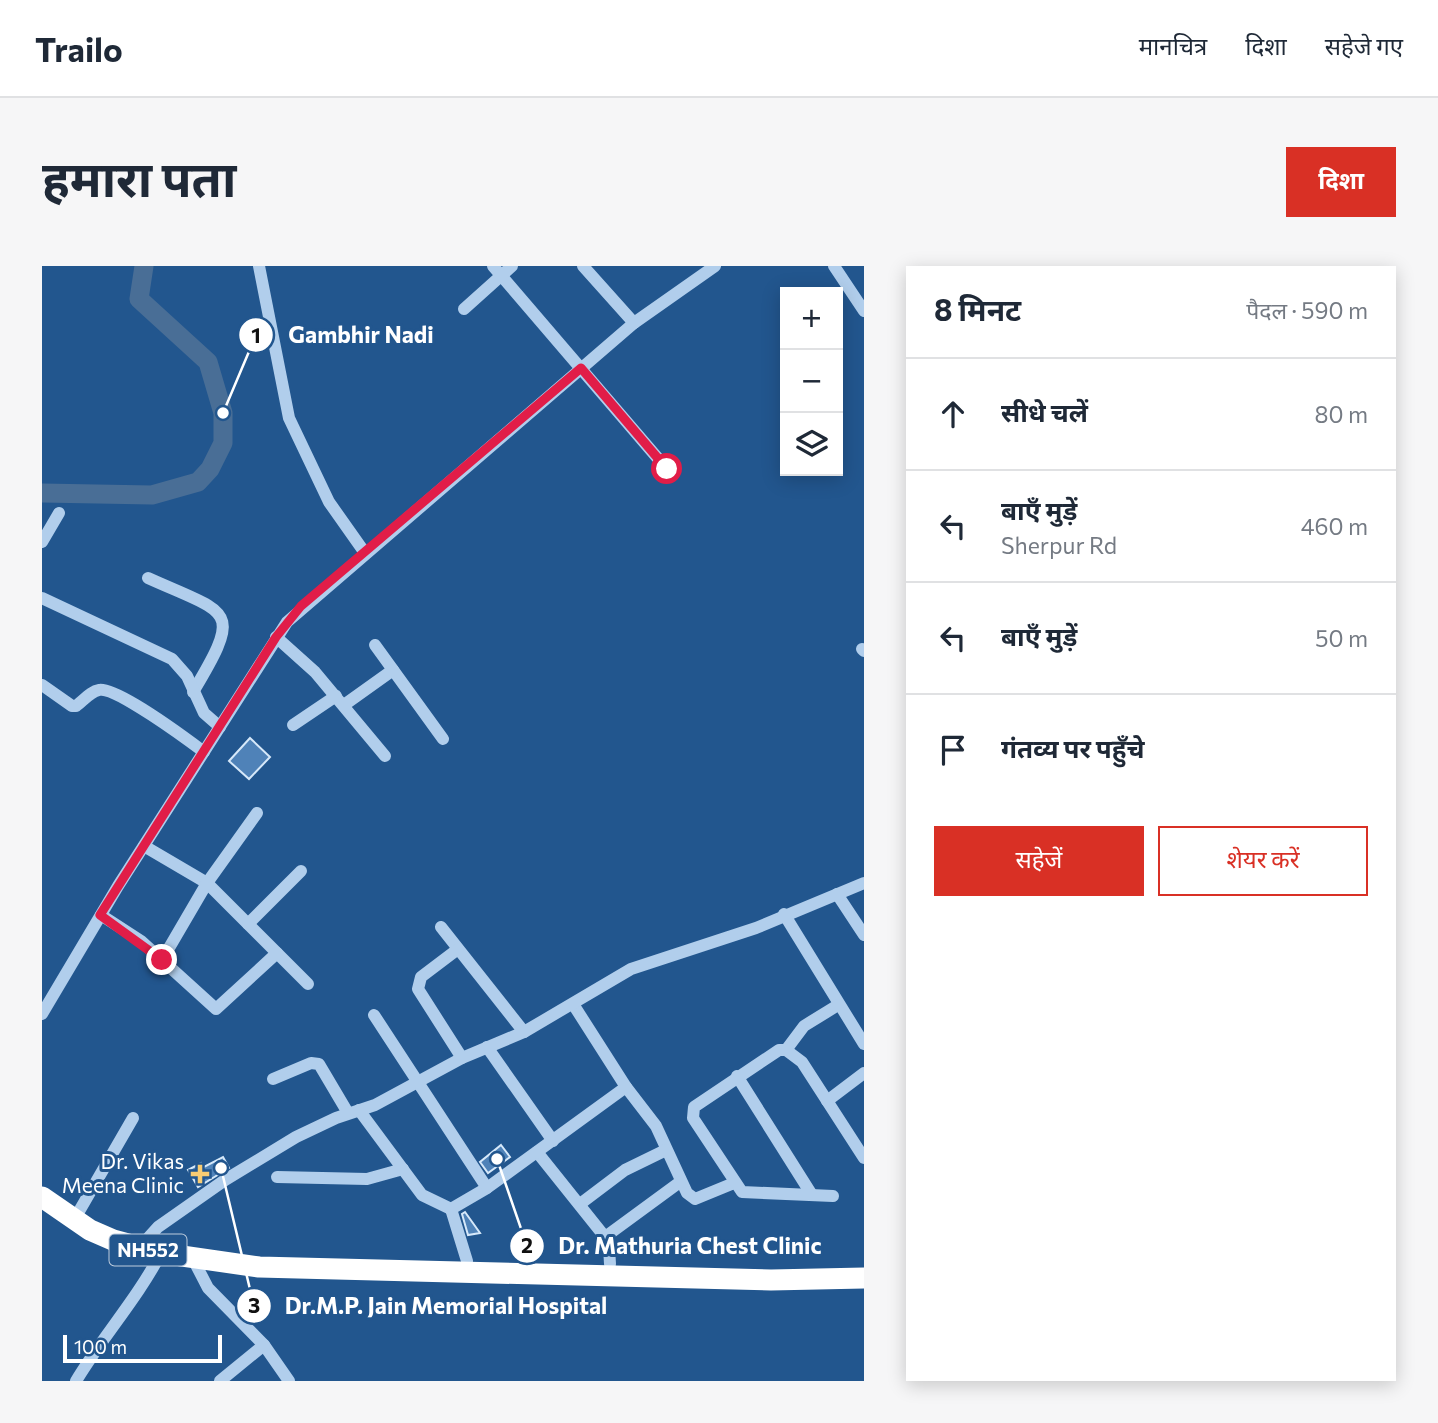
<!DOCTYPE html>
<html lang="hi">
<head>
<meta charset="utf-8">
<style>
	body { margin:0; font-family:Commissioner,"Noto Sans Devanagari",sans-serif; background:#f6f6f7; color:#1f2937 }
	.controls { position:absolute; right:21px; top:21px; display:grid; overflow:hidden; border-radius:0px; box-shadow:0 4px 18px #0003 }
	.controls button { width:63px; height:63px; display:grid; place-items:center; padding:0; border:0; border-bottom:2px solid #e0e1e3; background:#fff; color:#1f2937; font:35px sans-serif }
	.scale { position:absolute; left:21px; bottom:18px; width:159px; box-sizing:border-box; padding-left:7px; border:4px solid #fff; border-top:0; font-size:19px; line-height:24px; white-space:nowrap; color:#fff; -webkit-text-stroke:5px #22568e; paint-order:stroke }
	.stop { position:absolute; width:21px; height:21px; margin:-16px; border:5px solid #e11d48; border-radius:50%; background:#fff }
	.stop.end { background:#e11d48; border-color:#fff; box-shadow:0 2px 7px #0008 }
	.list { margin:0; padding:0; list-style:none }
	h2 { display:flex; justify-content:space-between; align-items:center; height:91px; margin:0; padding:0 28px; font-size:30px }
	h2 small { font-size:23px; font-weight:400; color:#747a83 }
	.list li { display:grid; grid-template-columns:46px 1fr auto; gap:21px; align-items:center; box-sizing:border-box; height:112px; padding:0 28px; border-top:2px solid #e0e1e3 }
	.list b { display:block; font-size:26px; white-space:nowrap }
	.list p { margin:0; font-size:23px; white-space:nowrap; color:#747a83 }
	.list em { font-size:23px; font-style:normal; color:#747a83 }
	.actions { display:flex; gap:14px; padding:21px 28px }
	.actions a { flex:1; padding:16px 0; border:2px solid #d93025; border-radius:0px; text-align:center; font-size:24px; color:#d93025 }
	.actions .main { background:#d93025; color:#fff }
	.icon { flex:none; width:38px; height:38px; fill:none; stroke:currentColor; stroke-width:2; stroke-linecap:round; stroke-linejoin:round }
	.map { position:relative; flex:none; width:822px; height:1115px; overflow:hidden; border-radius:0px }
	header { display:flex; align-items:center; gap:42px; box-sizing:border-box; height:98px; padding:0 35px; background:#fff; border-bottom:2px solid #e0e1e3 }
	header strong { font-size:33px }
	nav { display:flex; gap:38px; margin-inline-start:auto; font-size:24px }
	.intro { display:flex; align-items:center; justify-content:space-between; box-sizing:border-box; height:168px; padding:0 42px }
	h1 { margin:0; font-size:49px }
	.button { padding:18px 32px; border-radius:0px; background:#d93025; color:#fff; font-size:24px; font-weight:700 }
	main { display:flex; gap:42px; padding:0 42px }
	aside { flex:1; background:#fff; border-radius:0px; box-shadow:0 4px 18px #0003 }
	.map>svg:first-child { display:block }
</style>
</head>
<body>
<header>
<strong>Trailo</strong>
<nav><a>मानचित्र</a><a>दिशा</a><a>सहेजे गए</a></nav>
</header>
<div class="intro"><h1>हमारा पता</h1><a class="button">दिशा</a></div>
<main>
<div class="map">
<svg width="822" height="1115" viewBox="0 0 822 1115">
	<rect width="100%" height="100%" fill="#22568e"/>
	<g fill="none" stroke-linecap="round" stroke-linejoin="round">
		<path stroke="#496e96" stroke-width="19" d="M 0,227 L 110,229 L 156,216 L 168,203 L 181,177 L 181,147 L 166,96 L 97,33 L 102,0"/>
	</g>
	<g fill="#4f82b8" stroke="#d6e8f9" stroke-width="2">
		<path d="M 208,472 L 228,491 L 207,513 L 187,495 Z"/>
		<path d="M 459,879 L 468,891 L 446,907 L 438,896 Z"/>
		<path d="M 181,891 L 187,902 L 156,921 L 146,904 L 159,897 L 162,901 Z"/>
		<path d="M 423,946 L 438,967 L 426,969 L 420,948 Z"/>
	</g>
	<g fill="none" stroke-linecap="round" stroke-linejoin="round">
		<g stroke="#b1ceec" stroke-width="12">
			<path d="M 217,0 L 247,152 L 287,236 L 323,287"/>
			<path d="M 451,0 L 625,203"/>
			<path d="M 541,0 L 592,57"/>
			<path d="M 792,0 L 822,45"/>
			<path d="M 422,43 L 470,0"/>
			<path d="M 0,276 L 17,247"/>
			<path d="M 106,312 C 188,349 202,341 151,426"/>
			<path d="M 0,332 L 130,393 L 145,410 L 162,447 L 178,461"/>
			<path d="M 234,371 L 273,406 L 343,490"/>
			<path d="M 333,379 L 401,473"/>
			<path d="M 820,383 L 822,385"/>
			<path d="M 0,419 L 30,440 L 34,440 C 41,435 49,425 57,424 C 73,420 146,474 162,486"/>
			<path d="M 302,439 L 351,404"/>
			<path d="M 251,459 L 294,430"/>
			<path d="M 102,580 L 165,617 L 266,718"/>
			<path d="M 795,628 L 822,669"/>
			<path d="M 742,648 L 822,778"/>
			<path d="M 59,649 L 99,675 L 174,743 L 235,687"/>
			<path d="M 206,658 L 259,605"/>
			<path d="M 399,661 L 482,766"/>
			<path d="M 416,683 L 379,711 L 376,723 L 420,792"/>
			<path d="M 120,694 L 165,617 L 215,547"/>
			<path d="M 0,748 L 76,620 L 245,356 L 592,57 L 673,0"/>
			<path d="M 332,749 L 445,922 L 409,943 L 425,995"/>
			<path d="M 445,781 L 511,875"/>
			<path d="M 744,784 L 762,760 L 796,739"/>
			<path d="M 695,810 L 770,929"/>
			<path d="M 231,813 L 269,797 L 277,798 L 306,847"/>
			<path d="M 584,821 L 614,860 L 645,927 L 653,933 L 692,917"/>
			<path d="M 785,835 L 822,807"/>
			<path d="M 317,844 L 380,929 L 409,943"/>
			<path d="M 495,886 L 563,971 L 567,981 L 568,998"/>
			<path d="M 235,911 L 325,913 L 361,903"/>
			<path d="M 445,922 L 584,821 L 531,738"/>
			<path d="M 791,930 L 700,926 L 651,852 L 652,841 L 737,784 L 744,784 L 760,796 L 822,892"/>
			<path d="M 538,938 L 583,904 L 624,884"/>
			<path d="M 32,954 L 91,852"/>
			<path d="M 563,971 L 638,916"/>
			<path d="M 97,982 L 116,961 L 183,914 L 254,871 L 294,852 L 333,839 L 420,792 L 482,766 L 589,703 L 714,662 L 822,617"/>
			<path d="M 151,993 L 166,1022 L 222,1079 L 247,1115"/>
			<path d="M 34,1115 C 61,1070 95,1033 119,987"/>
			<path d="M 178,1115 L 222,1079"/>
		</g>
		<path stroke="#fff" stroke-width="21" d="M 0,931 L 48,964 L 71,974 L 119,987 L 217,1001 L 729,1014 L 822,1012"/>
	</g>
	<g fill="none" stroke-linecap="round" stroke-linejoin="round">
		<path stroke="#e11d48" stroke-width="9" d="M 120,694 L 58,649 L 234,371 L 259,340 L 539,102 L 625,203"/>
	</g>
	<path fill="#f8cc73" stroke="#22568e" stroke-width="2.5" d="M154.5 897.5h7v7h7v7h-7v7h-7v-7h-7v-7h7z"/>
	<g text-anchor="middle" stroke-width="6" stroke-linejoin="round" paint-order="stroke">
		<rect fill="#22568e" stroke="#bdccdd" stroke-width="2" x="67.5" y="968.5" width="77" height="31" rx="5"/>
		<g font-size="19" font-weight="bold" fill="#fff">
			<text x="106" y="991">NH552</text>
		</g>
		<g font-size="21" fill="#fff" stroke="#22568e" text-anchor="end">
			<text x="142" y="903">Dr. Vikas<tspan x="142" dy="24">Meena Clinic</tspan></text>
		</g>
	</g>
	<path fill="none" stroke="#fff" stroke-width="2.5" d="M181 147L214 69M455 893L485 980M179 902L212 1040"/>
	<g fill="#fff" stroke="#22568e" stroke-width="2.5">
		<circle cx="181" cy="147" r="7"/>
		<circle cx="455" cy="893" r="7"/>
		<circle cx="179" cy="902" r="7"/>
		<circle cx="214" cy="69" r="18"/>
		<circle cx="485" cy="980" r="18"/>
		<circle cx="212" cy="1040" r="18"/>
	</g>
	<g font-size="21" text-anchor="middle" font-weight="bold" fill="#111">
		<text x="214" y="77">1</text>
		<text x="485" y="987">2</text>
		<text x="212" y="1047">3</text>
	</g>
	<g font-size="23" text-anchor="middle" font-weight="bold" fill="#fff" stroke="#22568e" stroke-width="6" stroke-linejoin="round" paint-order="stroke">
		<text x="319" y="77">Gambhir Nadi</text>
		<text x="648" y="988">Dr. Mathuria Chest Clinic</text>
		<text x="404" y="1048">Dr.M.P. Jain Memorial Hospital</text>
	</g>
</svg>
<div class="controls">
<button>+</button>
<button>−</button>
<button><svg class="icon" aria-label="layers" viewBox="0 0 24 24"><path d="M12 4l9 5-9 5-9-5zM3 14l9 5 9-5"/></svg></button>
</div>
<div class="scale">100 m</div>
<div class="stop" style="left:625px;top:203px"></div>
<div class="stop end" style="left:120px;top:694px"></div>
</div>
<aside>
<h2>8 मिनट<small>पैदल · 590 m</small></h2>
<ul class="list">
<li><svg class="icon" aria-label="ahead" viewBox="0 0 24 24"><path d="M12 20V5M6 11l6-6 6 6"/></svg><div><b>सीधे चलें</b></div><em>80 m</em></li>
<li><svg class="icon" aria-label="left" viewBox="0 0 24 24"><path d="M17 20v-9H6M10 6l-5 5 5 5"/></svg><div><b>बाएँ मुड़ें</b><p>Sherpur Rd</p></div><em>460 m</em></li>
<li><svg class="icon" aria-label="left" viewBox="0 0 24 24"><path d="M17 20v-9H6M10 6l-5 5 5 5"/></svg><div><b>बाएँ मुड़ें</b></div><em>50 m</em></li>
<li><svg class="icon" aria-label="arrive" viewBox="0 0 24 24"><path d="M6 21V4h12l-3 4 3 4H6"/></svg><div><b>गंतव्य पर पहुँचे</b></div></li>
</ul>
<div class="actions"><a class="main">सहेजें</a><a>शेयर करें</a></div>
</aside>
</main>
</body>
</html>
